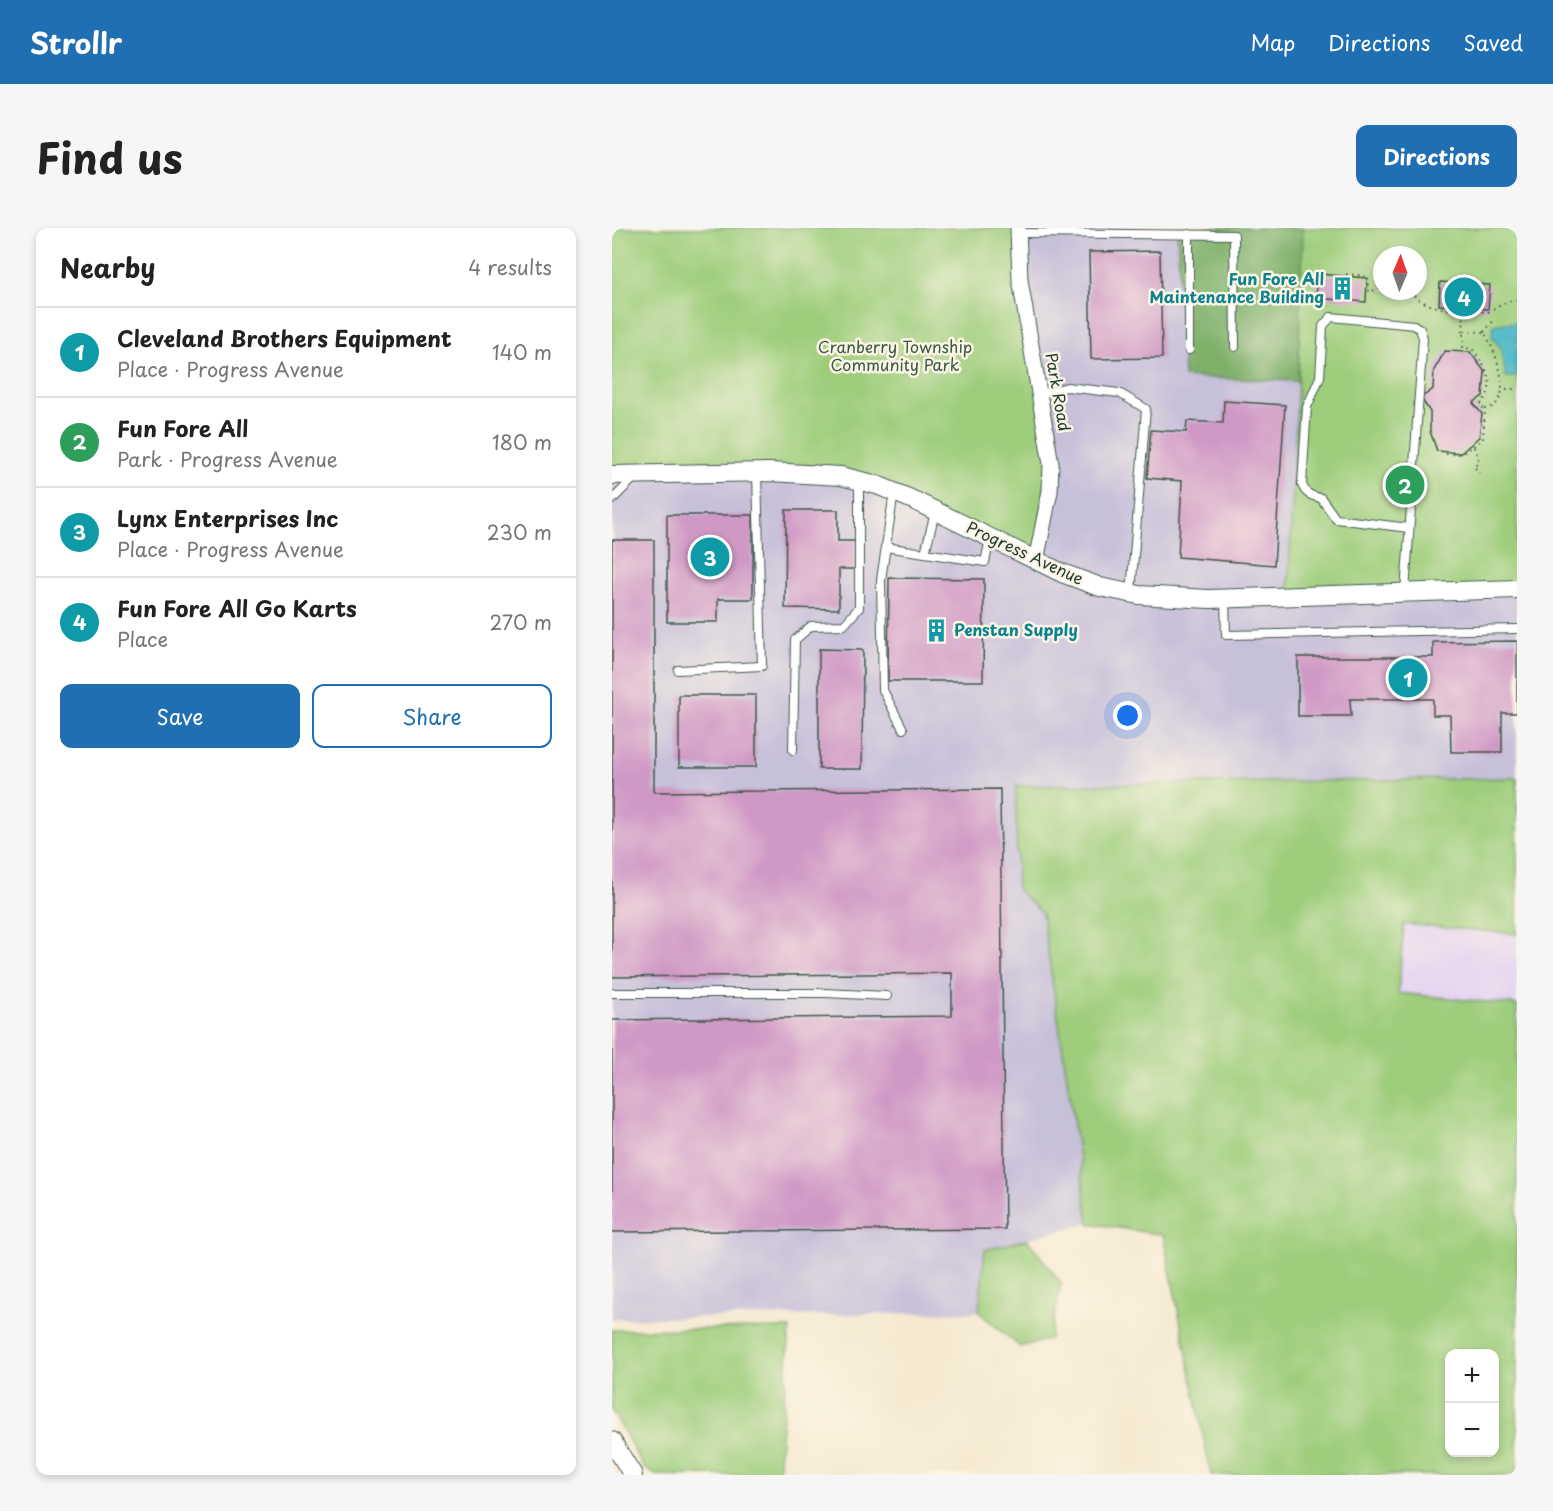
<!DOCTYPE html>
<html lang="en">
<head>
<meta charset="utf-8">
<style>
	body { margin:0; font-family:"Playpen Sans",sans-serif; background:#f6f6f6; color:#222 }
	.controls { position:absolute; right:18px; bottom:18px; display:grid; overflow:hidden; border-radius:12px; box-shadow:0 3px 9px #0003 }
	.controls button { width:54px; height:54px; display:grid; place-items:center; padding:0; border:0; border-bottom:2px solid #e0e0e0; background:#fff; color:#222; font:30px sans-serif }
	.compass { position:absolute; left:761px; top:18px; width:54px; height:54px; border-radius:50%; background:#fff; box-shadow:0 3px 9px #0003; rotate:2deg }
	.you { position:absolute; left:516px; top:488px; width:21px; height:21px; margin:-15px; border:4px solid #fff; border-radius:50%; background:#1a73e8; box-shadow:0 0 0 9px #1a73e833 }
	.badge { display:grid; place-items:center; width:39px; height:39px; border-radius:50%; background:#1f6fb2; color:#fff; font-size:20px; font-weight:700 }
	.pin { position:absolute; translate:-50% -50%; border:3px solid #fff; box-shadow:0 2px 6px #0006 }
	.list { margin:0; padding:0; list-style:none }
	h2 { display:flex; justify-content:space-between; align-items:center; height:78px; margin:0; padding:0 24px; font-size:26px }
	h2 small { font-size:20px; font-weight:400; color:#767676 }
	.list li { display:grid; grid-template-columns:39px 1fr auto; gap:18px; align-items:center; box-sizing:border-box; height:90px; padding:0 24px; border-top:2px solid #e0e0e0 }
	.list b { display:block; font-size:22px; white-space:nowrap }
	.list p { margin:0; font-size:20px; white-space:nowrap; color:#767676 }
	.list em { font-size:20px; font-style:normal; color:#767676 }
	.actions { display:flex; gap:12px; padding:18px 24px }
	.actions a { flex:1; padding:14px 0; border:2px solid #1f6fb2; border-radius:12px; text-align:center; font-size:21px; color:#1f6fb2 }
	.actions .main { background:#1f6fb2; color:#fff }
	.map { position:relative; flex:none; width:905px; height:1247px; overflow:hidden; border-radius:12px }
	header { display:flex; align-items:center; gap:36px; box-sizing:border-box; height:84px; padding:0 30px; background:#1f6fb2; color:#fff }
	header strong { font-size:28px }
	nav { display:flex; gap:33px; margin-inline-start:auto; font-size:21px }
	.intro { display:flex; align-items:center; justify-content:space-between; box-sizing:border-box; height:144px; padding:0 36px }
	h1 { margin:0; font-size:42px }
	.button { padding:15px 27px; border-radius:12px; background:#1f6fb2; color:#fff; font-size:21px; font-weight:700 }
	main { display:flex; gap:36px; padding:0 36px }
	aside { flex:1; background:#fff; border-radius:12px; box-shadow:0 3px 9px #0003 }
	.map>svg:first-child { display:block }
</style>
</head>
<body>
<header>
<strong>Strollr</strong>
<nav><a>Map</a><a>Directions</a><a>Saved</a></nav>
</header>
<div class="intro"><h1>Find us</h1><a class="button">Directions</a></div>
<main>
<aside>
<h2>Nearby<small>4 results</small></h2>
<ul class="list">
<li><span class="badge" style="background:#0f9aa8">1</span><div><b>Cleveland Brothers Equipment</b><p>Place · Progress Avenue</p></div><em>140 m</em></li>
<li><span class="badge" style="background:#2e9e5b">2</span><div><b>Fun Fore All</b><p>Park · Progress Avenue</p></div><em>180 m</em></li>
<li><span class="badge" style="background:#0f9aa8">3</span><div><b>Lynx Enterprises Inc</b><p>Place · Progress Avenue</p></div><em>230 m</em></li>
<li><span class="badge" style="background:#0f9aa8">4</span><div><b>Fun Fore All Go Karts</b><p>Place</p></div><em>270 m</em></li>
</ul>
<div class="actions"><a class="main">Save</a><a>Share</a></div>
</aside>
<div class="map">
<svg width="905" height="1247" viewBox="0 0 905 1247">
	<rect width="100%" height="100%" fill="#fcf5e5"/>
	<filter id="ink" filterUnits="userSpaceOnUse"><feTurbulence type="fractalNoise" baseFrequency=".0167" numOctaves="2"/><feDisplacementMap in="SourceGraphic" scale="12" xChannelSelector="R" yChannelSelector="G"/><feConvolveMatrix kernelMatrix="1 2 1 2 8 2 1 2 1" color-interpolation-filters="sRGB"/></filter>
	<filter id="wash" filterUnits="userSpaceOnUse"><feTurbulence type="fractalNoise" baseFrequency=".008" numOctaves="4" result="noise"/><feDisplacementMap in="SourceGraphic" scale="24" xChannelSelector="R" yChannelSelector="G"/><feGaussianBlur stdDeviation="1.35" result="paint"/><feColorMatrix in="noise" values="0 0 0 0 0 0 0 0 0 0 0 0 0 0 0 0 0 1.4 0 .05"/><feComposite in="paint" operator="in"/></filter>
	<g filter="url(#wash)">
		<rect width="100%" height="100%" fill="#f5e9d0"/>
		<path fill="#e5d3f1" d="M 792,696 L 905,706 L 905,777 L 786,766 Z"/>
		<path fill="#c7c0d9" d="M 406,0 L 565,0 L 572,148 L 686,153 L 676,368 L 905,361 L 905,550 L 404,558 L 405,661 L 430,685 L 477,995 L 373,1022 L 367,1084 L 0,1091 L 0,247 Z"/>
		<g fill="#9ecd7b" stroke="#5e8558" stroke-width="1.5" fill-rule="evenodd">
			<path d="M 0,0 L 407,0 L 438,224 L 424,333 L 247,252 L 0,247 Z"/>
			<path d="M 567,0 L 905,0 L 905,361 L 676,368 L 686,154 ZM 770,27 L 806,27 L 806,63 L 770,63 Z"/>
			<path d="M 905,550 L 905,706 L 792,696 L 786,765 L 905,777 L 905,1247 L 599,1247 L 551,1007 L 477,995 L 430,685 L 405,661 L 404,558 ZM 837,1126 L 882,1126 L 882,1224 L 837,1224 Z"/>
			<path d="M 415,1011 L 449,1055 L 438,1111 L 408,1119 L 367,1084 L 373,1022 Z"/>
			<path d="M 178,1100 L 166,1247 L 44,1247 L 32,1240 L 0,1182 L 0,1102 Z"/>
		</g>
		<path fill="#7eb06b" stroke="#4e7650" stroke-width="1.5" d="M 565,0 L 691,0 L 686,153 L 572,149 Z"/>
		<path fill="#4ab6c7" stroke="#347a7e" stroke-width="1.5" d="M 905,94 L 905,149 L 894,149 L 889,120 L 880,109 L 881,97 Z"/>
		<g id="blocks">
			<g fill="#d099c5">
				<path d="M 548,23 L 550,130 L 479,131 L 477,24 Z"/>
				<path d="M 706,46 L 755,50 L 754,74 L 704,70 Z"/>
				<path d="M 828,54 L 878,57 L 876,81 L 827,77 Z"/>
				<path d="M 833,123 L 858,124 L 873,144 L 871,168 L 861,175 L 870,186 L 867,209 L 849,225 L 825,223 L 818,203 L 818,184 L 809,170 L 821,161 L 822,142 Z"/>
				<path d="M 612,173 L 673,177 L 662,337 L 566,329 L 570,253 L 535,250 L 539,202 L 574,204 L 575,193 L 611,195 Z"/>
				<path d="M 174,282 L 226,282 L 226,313 L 244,313 L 243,341 L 227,341 L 227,381 L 173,380 Z"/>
				<path d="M 55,287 L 141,287 L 141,371 L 106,371 L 106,394 L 55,394 Z"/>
				<path d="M 0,312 L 42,312 L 42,564 L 388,561 L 393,1001 L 0,1004 L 0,792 L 340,788 L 340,745 L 0,749 Z"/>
				<path d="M 277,350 L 372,351 L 371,453 L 276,453 Z"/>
				<path d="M 905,413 L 905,485 L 890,485 L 890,524 L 839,524 L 838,487 L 821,487 L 821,471 L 738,471 L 739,488 L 686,488 L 686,429 L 821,429 L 821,414 Z"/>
				<path d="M 207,421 L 251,422 L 250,541 L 207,541 Z"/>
				<rect x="67" y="467" width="77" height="72"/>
			</g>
		</g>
	</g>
	<g filter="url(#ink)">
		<use href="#blocks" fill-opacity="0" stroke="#3f574b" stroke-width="1.5"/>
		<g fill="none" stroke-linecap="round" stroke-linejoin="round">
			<defs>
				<g id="service">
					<path d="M 406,5 L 622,7 L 623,119"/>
					<path d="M 577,6 L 577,122"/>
					<path d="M 428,166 L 455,159 L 507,165 L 534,181 L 519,364"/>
					<path d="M 282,264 L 269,352 L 271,462 L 291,501"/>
					<path d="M 0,272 L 22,250"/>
					<path d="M 273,319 L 313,325 L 323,284"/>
					<path d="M 313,325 L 373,334 L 378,311"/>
					<path d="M 793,364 L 811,110 L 808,101 L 802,97 L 719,89 L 711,98 L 708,149 L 695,179 L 690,256 C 693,266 699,268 709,270 L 724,291 L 797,300"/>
					<path d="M 613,370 L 614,407 L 905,401"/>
					<path d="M 66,442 L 150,438 L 145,245"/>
					<path d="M 181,522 L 183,412 L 199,398 L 232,397 L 247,380 L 247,254"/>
					<path d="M 0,765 L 213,765 L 275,768"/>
				</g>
				<path id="minor" d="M 406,0 L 408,52 L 439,236 L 438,263 L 424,333"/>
				<g id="tertiary">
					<path d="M 0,247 L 157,244 L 229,248 L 265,257 L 299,271 L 450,345 L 488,359 L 527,367 L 597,371 L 905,361"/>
					<path d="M 0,1213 L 21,1247"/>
				</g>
			</defs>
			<use href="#service" stroke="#3f574b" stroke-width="10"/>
			<use href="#minor" stroke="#3f574b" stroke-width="17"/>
			<use href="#tertiary" stroke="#3f574b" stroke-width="20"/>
			<g stroke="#3f574b" stroke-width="2" stroke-dasharray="1.5 4.5" stroke-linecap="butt">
				<path d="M 734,46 L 756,48 L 757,64 L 770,59"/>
				<path d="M 798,63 C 810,79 833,81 852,83 L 851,103"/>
				<path d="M 852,83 L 876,84 L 896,73 L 905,72"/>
				<path d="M 872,104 L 851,103 L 851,120 L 860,121 C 874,139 887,157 868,177 L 872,181"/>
				<path d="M 872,104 L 883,91"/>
				<path d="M 894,161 L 905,161"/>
				<path d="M 862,219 L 867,233 L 862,238 L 867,245"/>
				<path d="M 834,226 L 850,226 L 871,211 L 873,181 C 905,176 884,123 872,104"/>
			</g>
			<use href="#service" stroke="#fff" stroke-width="8"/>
			<use href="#minor" stroke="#fff" stroke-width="15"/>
			<use href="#tertiary" stroke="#fff" stroke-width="18"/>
		</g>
	</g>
	<defs>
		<symbol id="building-bare" viewBox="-9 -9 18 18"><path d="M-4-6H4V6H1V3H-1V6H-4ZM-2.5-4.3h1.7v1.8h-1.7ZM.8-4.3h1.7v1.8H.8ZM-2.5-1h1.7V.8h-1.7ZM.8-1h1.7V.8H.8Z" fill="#0f9aa8" stroke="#fcf5e5" stroke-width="2.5" paint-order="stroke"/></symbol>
	</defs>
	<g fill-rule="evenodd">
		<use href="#building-bare" x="714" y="44" width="33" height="33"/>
		<use href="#building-bare" x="308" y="386" width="33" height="33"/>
	</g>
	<g text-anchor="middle" stroke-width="5" stroke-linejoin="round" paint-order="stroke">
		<g font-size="16" font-weight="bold" fill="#0d838f" stroke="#fcf5e5" text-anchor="end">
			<text x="712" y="57">Fun Fore All<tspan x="712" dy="18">Maintenance Building</tspan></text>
			<text x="342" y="408" text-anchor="start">Penstan Supply</text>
		</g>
		<g font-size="16" fill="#385a42" stroke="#fcf5e5">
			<text x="283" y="125">Cranberry Township<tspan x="283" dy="18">Community Park</tspan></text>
		</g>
		<g font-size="16" fill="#1f3d34" stroke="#fcf5e5">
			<text transform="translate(446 164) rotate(80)" y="6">Park Road</text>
			<text transform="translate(413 325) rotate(25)" y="6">Progress Avenue</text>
		</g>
	</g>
</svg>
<div class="controls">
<button>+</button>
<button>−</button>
</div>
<svg class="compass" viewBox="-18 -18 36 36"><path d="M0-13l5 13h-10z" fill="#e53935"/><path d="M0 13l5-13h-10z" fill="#767676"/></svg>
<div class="you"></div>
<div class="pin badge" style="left:796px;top:450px;background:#0f9aa8">1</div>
<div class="pin badge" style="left:793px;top:257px;background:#2e9e5b">2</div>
<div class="pin badge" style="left:98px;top:329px;background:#0f9aa8">3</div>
<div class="pin badge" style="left:852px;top:69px;background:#0f9aa8">4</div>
</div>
</main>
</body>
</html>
